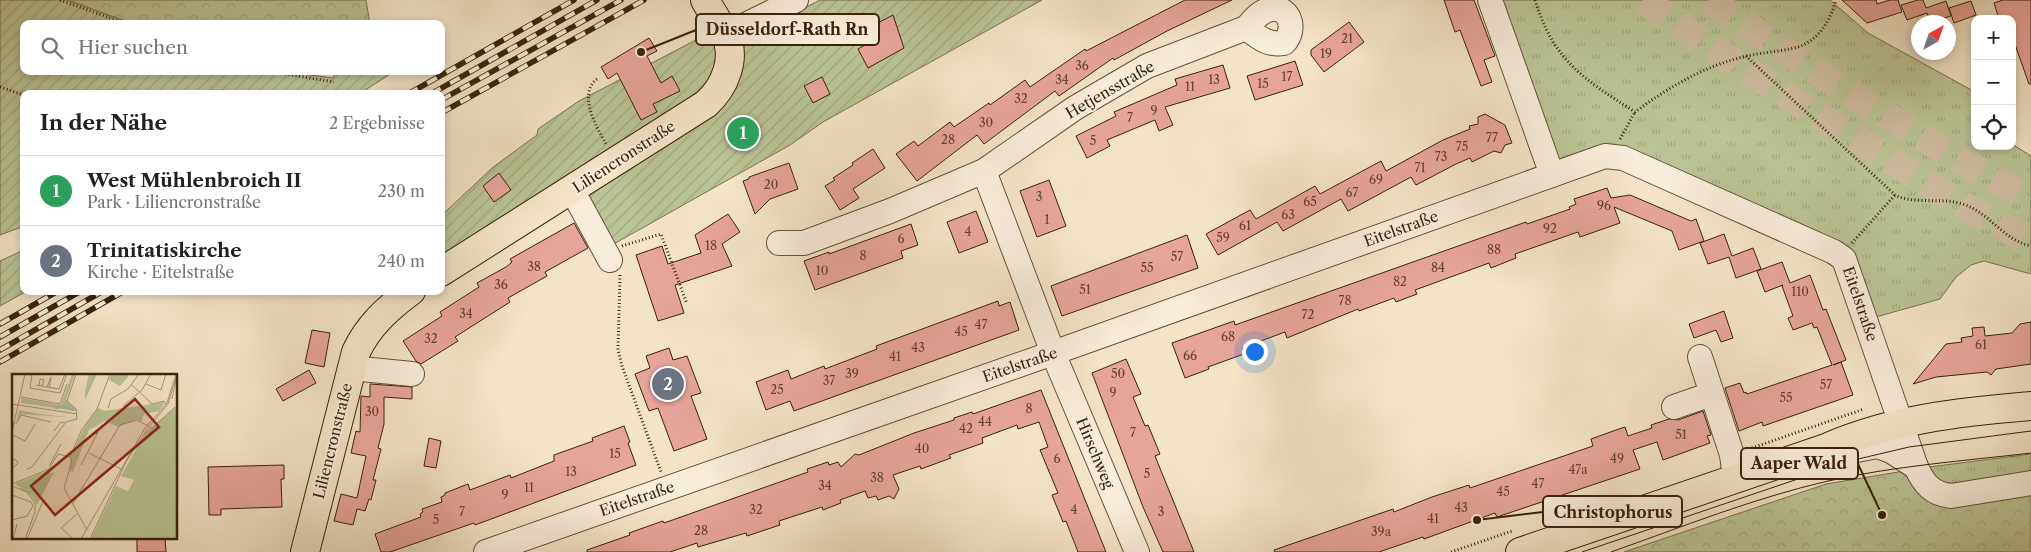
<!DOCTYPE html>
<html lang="de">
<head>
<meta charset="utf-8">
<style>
	body { margin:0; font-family:"Libre Caslon Text",serif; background:#f6f6f6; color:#202124 }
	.controls { position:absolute; right:15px; top:15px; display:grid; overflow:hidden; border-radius:10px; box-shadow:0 2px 8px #0003 }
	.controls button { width:45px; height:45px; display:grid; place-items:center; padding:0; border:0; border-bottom:1px solid #e0e0e0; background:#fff; color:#202124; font:25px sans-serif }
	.compass { position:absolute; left:1911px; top:15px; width:45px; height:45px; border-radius:50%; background:#fff; box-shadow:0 2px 8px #0003; rotate:40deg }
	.you { position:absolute; left:1254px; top:351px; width:18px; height:18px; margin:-12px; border:4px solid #fff; border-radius:50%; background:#1a73e8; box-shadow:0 0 0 8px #1a73e833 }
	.badge { display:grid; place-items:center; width:32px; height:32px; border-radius:50%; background:#8f2418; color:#fff; font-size:16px; font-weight:700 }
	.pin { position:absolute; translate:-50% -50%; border:2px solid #fff; box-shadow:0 1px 5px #0006 }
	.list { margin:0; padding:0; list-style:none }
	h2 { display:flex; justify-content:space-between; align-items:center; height:65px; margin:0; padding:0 20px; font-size:21px }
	h2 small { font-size:16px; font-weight:400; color:#757577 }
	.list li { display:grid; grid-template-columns:32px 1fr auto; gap:15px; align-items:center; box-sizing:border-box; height:70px; padding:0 20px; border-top:1px solid #e0e0e0 }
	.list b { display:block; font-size:19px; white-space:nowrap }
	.list p { margin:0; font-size:16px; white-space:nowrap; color:#757577 }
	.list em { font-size:16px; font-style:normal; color:#757577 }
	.icon { flex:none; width:28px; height:28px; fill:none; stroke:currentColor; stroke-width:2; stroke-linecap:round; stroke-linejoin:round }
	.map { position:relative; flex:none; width:2031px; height:552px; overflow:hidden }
	.search { position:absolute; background:#fff; box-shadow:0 2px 8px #0003; left:20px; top:20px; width:425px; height:55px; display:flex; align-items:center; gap:12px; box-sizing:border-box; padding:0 18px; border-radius:10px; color:#757577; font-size:19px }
	.panel { position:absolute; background:#fff; box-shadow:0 2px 8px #0003; left:20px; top:90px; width:425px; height:205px; border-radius:10px }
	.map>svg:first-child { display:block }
</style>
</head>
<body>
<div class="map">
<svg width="2031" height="552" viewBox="0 0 2031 552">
	<defs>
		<pattern id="grass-tufts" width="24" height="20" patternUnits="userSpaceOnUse" patternTransform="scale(1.25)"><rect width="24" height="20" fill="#bac496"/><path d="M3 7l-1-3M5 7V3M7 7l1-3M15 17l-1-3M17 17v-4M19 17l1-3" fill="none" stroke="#a1a880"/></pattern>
		<pattern id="forest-crowns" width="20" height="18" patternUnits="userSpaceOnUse" patternTransform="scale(1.25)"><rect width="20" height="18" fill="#bac496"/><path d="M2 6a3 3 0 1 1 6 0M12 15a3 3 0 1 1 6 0" fill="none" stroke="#a1a880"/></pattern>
		<pattern id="garden-furrows" width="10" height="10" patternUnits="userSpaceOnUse" patternTransform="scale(1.25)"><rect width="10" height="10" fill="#bac496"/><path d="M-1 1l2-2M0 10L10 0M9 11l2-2" fill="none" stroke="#a1a880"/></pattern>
	</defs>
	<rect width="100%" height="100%" fill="#f4e4c7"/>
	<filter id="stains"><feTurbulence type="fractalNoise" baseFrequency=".004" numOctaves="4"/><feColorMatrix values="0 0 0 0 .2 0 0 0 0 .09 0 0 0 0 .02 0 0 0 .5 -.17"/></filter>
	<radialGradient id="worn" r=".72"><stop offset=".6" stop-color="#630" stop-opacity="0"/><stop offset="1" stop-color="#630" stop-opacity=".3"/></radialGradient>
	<g fill="url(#grass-tufts)" stroke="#7a7350">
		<path d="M 1494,0 L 1830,0 L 1868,33 L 1975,92 L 1975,146 L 2012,146 L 2012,144 L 2031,156 L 2031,274 L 1984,261 L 1971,265 L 1956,277 L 1940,299 L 1876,317 L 1849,250 L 1627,148 L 1556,162 Z"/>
		<path d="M 2031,454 L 2031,478 L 1947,485 L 1935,477 L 1929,467 Z"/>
	</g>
	<g fill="url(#forest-crowns)" stroke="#7a7350">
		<path d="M 67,0 L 366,0 L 370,24 L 133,24 Z"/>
		<path d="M 1910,470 L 1924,489 L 2031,487 L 2031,552 L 1624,552 L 1826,484 Z"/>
	</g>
	<g fill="url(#garden-furrows)" stroke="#7a7350">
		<path d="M 0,0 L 67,0 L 133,24 L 24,24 L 24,71 L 280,71 L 333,78 L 336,71 L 395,71 L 359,94 L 24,94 L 24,226 L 0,235 Z"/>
		<path d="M 820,0 L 1042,0 L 823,122 L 790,145 L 612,245 L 584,195 L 741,56 L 744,45 L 749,37 Z"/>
		<path d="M 715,30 L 720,46 L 711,85 L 441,263 L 441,216 L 492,168 L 537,135 L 538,129 L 579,101 Z"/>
		<path d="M 24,250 L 24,291 L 27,291 L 0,306 L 0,261 Z"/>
	</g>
	<g fill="#e7a49a" stroke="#3a2209">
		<path d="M 1185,0 L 1232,0 L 1167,31 L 1114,60 L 1113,58 L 1059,96 L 1055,91 L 984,144 L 977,135 L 917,181 L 896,154 L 914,141 L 918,146 L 950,122 L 954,127 L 989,103 L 990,105 L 1025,80 L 1030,87 L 1085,49 L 1086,51 Z"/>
		<path d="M 1444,0 L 1474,0 L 1495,56 L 1484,60 L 1492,82 L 1481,86 L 1460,30 L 1455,32 Z"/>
		<path d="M 1842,0 L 1876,0 L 1877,4 L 1890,0 L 1898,0 L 1902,12 L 1867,23 Z"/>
		<path d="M 1918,0 L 1923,0 L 1926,8 L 1946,1 L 1951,16 L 1930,22 L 1927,13 L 1907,20 L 1901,5 Z"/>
		<path d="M 2003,0 L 2031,0 L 2031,84 L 2029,84 L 2012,36 L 2012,19 L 1999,19 L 1994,3 Z"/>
		<path d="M 1971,1 L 1976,15 L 1954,23 L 1949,8 Z"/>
		<path d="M 893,15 L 904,48 L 868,68 L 858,49 L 865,45 L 859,33 Z"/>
		<path d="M 1349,22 L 1364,42 L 1324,72 L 1311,55 L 1311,50 Z"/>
		<path d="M 649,38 L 657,51 L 647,56 L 661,83 L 672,76 L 680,91 L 653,104 L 657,112 L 641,120 L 617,73 L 608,79 L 601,67 Z"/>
		<path d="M 1295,61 L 1303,85 L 1255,100 L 1247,76 Z"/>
		<path d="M 1223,65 L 1230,88 L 1165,107 L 1173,125 L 1159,131 L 1155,120 L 1107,140 L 1110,146 L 1087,158 L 1076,136 L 1116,116 L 1114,112 L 1177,85 L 1175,79 Z"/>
		<path d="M 822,77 L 830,94 L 813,103 L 804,86 Z"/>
		<path d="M 1485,114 L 1505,125 L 1512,143 L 1505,145 L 1501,153 L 1494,151 L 1472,162 L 1470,158 L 1456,164 L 1416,185 L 1411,177 L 1348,211 L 1341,199 L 1283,231 L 1277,222 L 1218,255 L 1206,234 L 1250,210 L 1256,219 L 1315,186 L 1320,194 L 1381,161 L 1386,171 L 1443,140 L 1470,129 L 1469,126 L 1478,124 L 1478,117 Z"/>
		<path d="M 873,149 L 885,168 L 853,189 L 859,198 L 840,210 L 825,186 L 835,180 L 833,178 L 853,165 L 852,163 Z"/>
		<path d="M 789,163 L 798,189 L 770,199 L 755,214 L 743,181 L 749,179 L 749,177 Z"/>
		<path d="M 499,173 L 511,190 L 494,202 L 483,186 Z"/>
		<path d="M 1049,180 L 1066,226 L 1037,237 L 1020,191 Z"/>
		<path d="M 1607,188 L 1611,198 L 1630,195 L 1691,221 L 1696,219 L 1704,241 L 1679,250 L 1672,231 L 1614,207 L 1620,223 L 1580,237 L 1578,232 L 1515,254 L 1516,258 L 1491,268 L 1489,263 L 1415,290 L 1417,294 L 1396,302 L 1394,298 L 1359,311 L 1358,309 L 1287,338 L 1285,332 L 1242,348 L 1244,354 L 1208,367 L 1209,369 L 1185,378 L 1172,343 L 1234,321 L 1235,325 L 1526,222 L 1527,224 L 1570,209 L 1569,207 L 1576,204 L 1574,199 Z"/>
		<path d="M 976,211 L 988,242 L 959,253 L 947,222 Z"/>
		<path d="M 728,214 L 740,232 L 722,244 L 732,266 L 675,285 L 684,313 L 658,321 L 636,255 L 662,246 L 668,264 L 701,253 L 695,235 Z"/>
		<path d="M 574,223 L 588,248 L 545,272 L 547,276 L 508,298 L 510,302 L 455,337 L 458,341 L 421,364 L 416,361 L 403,341 L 442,316 L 440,312 L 479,287 L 477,283 L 506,267 L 512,262 L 510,259 Z"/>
		<path d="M 911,224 L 918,245 L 901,251 L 903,258 L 815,290 L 804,261 L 829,252 L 829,254 Z"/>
		<path d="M 1724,234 L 1732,256 L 1753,248 L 1761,269 L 1736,278 L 1729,257 L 1708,264 L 1700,243 Z"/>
		<path d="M 1187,235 L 1198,268 L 1062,316 L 1051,286 Z"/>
		<path d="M 1782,262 L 1790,283 L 1810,275 L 1823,310 L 1826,309 L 1846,360 L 1833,365 L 1841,362 L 1853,395 L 1763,426 L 1762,422 L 1739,431 L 1725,388 L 1740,383 L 1744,393 L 1746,392 L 1747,394 L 1832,365 L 1817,327 L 1814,328 L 1812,323 L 1793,330 L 1788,318 L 1793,316 L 1782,286 L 1783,285 L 1765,292 L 1757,271 Z"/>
		<path d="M 998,301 L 999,306 L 1010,302 L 1019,330 L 794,411 L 790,401 L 766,410 L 756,382 L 788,370 L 791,379 L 824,366 L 825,369 L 877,349 L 876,346 Z"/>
		<path d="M 1724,311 L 1733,338 L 1721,342 L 1716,330 L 1694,338 L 1689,324 Z"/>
		<path d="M 2031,322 L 2031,364 L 1996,369 L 1991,375 L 1987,372 L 1936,377 L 1913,384 L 1946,344 L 1962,342 L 1961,338 L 1973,336 L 1972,328 L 1984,327 L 1985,336 L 2012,333 L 2020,324 Z"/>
		<path d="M 312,330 L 330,333 L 324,367 L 305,363 Z"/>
		<path d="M 669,348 L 673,360 L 687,356 L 701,393 L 691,396 L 707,439 L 674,451 L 658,408 L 649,411 L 635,374 L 650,368 L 646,356 Z"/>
		<path d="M 1126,359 L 1141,394 L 1133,397 L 1145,426 L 1148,425 L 1160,454 L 1155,456 L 1194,552 L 1163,552 L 1143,507 L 1092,373 Z"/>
		<path d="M 309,370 L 316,383 L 283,401 L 276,389 Z"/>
		<path d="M 370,384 L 412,387 L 412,399 L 384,397 L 384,424 L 378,448 L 381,449 L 373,480 L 376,480 L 371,500 L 369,499 L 365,511 L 357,509 L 353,525 L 334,521 L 341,494 L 357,498 L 366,456 L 351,453 L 356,431 L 360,432 L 361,396 L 370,397 Z"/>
		<path d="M 1041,390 L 1106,552 L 1078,552 L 1066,521 L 1063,522 L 1052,495 L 1058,493 L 1040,450 L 1048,447 L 1039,422 L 1018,429 L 1017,425 L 982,438 L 983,443 L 949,455 L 951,458 L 921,469 L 920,466 L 893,475 L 899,489 L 894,499 L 889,496 L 878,500 L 876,496 L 868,498 L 865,491 L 840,500 L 841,503 L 823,510 L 822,507 L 779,521 L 780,525 L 747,536 L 746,533 L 698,547 L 697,543 L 670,552 L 587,552 L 587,550 L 630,535 L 629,533 L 663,521 L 664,523 L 808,472 L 807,469 L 828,462 L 829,465 L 838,462 L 841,467 L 855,454 L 859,455 L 914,433 L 954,420 L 954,418 L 972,412 L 973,414 Z"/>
		<path d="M 1703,411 L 1711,435 L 1707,436 L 1710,443 L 1663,460 L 1657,442 L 1633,450 L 1640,469 L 1497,517 L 1495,513 L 1424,539 L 1423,537 L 1379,552 L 1275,552 L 1274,550 L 1393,509 L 1394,512 L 1432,497 L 1469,485 L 1470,488 L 1593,446 L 1591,439 L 1616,430 L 1625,427 L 1628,436 L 1652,428 L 1651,425 L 1669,419 L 1678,420 Z"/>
		<path d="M 624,426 L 630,442 L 628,443 L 636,465 L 475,525 L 474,523 L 390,552 L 381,552 L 375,534 L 421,517 L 420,514 L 423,512 L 422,509 L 442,502 L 441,497 L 445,495 L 445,493 L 468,484 L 470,490 L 510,475 L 511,478 L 554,461 L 554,455 L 593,441 L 592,438 Z"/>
		<path d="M 429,438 L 441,441 L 436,468 L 424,466 Z"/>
		<path d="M 284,465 L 284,479 L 281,479 L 282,507 L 221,509 L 221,515 L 209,515 L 208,467 Z"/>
		<path d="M 137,538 L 165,538 L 166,552 L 137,552 Z"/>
	</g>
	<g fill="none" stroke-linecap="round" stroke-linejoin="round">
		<g stroke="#cfbda1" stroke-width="28" stroke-dasharray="28 14" stroke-linecap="butt">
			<path d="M 1643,0 L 1730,60 L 1966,207 L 2031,242"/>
			<path d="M 1709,0 C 1813,70 1920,140 2031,199"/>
		</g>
		<defs>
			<g id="minor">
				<path d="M 1490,0 L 1552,175"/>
				<path d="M 725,35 L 796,0"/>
				<path d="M 984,171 L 1053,353 L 1137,552"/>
				<path d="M 572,190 L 610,260"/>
				<path d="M 779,243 L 804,243 L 890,211 L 984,171 L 1075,108 L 1147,66 L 1246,28 C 1258,37 1268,46 1284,43 C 1298,28 1288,3 1268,10 C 1259,12 1252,22 1246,28"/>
				<path d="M 1700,357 L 1732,455 L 1735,478"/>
				<path d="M 351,368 L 412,374"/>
				<path d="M 1674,407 L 1700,398"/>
				<path d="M 1838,449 L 1857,450 L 1877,446 L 1891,451 L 1916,467"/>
				<path d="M 486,552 L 1053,353 L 1605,156 L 1623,158 L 1834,252 L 1844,259 L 1916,467 C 1924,484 1932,494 1951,496 L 2031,483"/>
			</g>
			<g id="major">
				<path d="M 441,272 L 706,104 C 725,87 737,58 725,34 C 719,22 711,11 705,0"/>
				<path d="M 305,552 L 356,352 C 368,326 388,308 411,291"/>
				<path d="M 1520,552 L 1826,448 C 1892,419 1960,412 2031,406"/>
			</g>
		</defs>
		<use href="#minor" stroke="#685238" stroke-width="26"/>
		<use href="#major" stroke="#3a2209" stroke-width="30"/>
		<g stroke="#3a2209" stroke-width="3" stroke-dasharray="1 2.5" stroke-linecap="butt">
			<path d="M 60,0 L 127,24"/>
			<path d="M 1535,0 C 1554,62 1584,79 1635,112 C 1669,87 1706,65 1747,56 C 1763,52 1790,51 1803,45 C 1821,37 1831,18 1836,0"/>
			<path d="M 1746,56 L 1895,195 C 1916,205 1941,197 1963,204 C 1990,213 2003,240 2031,246"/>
			<path d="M 268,71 L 334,82"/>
			<path d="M 597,79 C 577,94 597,128 606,144"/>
			<path d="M 0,87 L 24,95"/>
			<path d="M 1620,139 L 1635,112"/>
			<path d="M 1852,243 L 1895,195"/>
			<path d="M 622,246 L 661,234 L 687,304"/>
			<path d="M 620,275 L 618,350 L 622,366 L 661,472"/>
			<path d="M 1752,448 L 1864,409"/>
			<path d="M 1451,552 L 1512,531"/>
		</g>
		<use href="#minor" stroke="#f8eddb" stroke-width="24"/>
		<use href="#major" stroke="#f4e4c7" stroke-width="28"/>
		<g stroke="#3a2209" stroke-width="1">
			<path d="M 1582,552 L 1854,460 L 1909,447 L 2031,431"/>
			<path d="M 1611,552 C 1682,527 1754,498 1828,481 C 1894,466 1963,461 2031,453"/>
		</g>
		<defs>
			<g id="rail">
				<path d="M 408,94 L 574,0"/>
				<path d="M 431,94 L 597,0"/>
				<path d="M 441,100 L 621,0"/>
				<path d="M 441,113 L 644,0"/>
				<path d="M 0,324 L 58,291"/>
				<path d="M 0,337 L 81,291"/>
				<path d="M 0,350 L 103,291"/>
				<path d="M 0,362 L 124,291"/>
			</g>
		</defs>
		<use href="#rail" stroke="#3a2209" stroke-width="5.5"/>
		<use href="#rail" stroke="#f8eddb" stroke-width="4" stroke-dasharray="11" stroke-linecap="butt"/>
	</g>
	<g text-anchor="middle" stroke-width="4" stroke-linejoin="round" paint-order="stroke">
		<g font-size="12" fill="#65422d">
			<text x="1347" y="43">21</text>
			<text x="1326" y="58">19</text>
			<text x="1082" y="70">36</text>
			<text x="1287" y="81">17</text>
			<text x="1062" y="84">34</text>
			<text x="1214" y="84">13</text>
			<text x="1263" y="88">15</text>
			<text x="1190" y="91">11</text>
			<text x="1021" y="103">32</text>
			<text x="1154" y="115">9</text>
			<text x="1130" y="122">7</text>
			<text x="986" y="127">30</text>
			<text x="1492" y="142">77</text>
			<text x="948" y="144">28</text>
			<text x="1093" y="145">5</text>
			<text x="1462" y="151">75</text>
			<text x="1441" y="161">73</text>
			<text x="1420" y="172">71</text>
			<text x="1376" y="184">69</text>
			<text x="771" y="189">20</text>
			<text x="1352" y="197">67</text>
			<text x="1039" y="201">3</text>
			<text x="1310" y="206">65</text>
			<text x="1604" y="210">96</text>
			<text x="1288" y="219">63</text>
			<text x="1047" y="224">1</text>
			<text x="1245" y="230">61</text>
			<text x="1550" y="233">92</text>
			<text x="968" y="236">4</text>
			<text x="1223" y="242">59</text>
			<text x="901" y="243">6</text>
			<text x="711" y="250">18</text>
			<text x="1494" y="254">88</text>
			<text x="863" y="260">8</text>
			<text x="1177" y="261">57</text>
			<text x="534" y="271">38</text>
			<text x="1147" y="272">55</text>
			<text x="1438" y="272">84</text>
			<text x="822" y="275">10</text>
			<text x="1400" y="286">82</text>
			<text x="501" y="289">36</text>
			<text x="1085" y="294">51</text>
			<text x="1800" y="296">110</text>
			<text x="1345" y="305">78</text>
			<text x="466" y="318">34</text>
			<text x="1308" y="319">72</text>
			<text x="981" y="329">47</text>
			<text x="961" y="336">45</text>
			<text x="1228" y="341">68</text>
			<text x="431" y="343">32</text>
			<text x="1981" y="349">61</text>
			<text x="918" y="352">43</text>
			<text x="1190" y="360">66</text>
			<text x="895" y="361">41</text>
			<text x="852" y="378">39</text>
			<text x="1118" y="378">50</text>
			<text x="829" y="385">37</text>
			<text x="1826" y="389">57</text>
			<text x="777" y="394">25</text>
			<text x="1113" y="397">9</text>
			<text x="1786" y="402">55</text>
			<text x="1029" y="413">8</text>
			<text x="372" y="416">30</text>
			<text x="985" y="426">44</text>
			<text x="966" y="433">42</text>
			<text x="1133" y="437">7</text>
			<text x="1681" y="439">51</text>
			<text x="922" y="453">40</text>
			<text x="615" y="458">15</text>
			<text x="1057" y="463">6</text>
			<text x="1617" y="463">49</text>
			<text x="1578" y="474">47a</text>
			<text x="571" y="476">13</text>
			<text x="1147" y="478">5</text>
			<text x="877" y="482">38</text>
			<text x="1538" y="488">47</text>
			<text x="825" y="490">34</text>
			<text x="529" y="492">11</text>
			<text x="1503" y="496">45</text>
			<text x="505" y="499">9</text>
			<text x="1461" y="512">43</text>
			<text x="756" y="514">32</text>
			<text x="1074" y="514">4</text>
			<text x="462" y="516">7</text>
			<text x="1161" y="516">3</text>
			<text x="1433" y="523">41</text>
			<text x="436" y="524">5</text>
			<text x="701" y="535">28</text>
			<text x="1381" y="536">39a</text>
		</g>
		<g font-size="15" fill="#3a2209" stroke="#f8eddb">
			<text transform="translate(1110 90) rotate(-30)" y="5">Hetjensstraße</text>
			<text transform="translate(624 157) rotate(-33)" y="5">Liliencronstraße</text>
			<text transform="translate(1401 229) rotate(-20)" y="5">Eitelstraße</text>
			<text transform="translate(1860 304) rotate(71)" y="5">Eitelstraße</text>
			<text transform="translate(1020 365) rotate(-19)" y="5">Eitelstraße</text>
			<text transform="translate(333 441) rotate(-76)" y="5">Liliencronstraße</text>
			<text transform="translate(1095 453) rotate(67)" y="5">Hirschweg</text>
			<text transform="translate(637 499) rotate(-19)" y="5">Eitelstraße</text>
		</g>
	</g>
	<g transform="translate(12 374)">
		<rect width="165" height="165" fill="#f4e4c7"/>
		<path d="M 153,28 L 147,37 L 132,40 L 129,48 L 125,45 L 106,53 L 93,47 L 77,56 L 79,50 L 74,50 L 86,34 L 93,37 Z" fill="#bac496"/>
		<path d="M 60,0 L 63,0 L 54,25 L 65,37 L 9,29 L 9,24 L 49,31 ZM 77,0 L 85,0 L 73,26 L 73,17 ZM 165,32 L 165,165 L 79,165 L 104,112 L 116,117 L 122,106 L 109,102 L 134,58 ZM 7,36 L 27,40 L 64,44 L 10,40 L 4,48 ZM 37,96 L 39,102 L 36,104 L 9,114 L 3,110 Z" fill="#bac496"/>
		<path d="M 99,0 L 118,0 L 108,12 L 97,6 ZM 74,50 L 79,50 L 61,98 L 57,97 L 59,82 ZM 42,98 L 25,131 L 19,121 L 8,115 Z" fill="#bac496"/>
		<path fill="none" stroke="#9cbfb1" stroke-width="2.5" d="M 43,34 L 50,32 L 62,36"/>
		<path fill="none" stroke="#aa967b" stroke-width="1" d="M 20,0 L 18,14 L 48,19 L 55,0M 134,10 L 149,16 L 154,0M 24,11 L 47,15 L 53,0M 120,11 L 140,30 L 152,27 L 154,30M 27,12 L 28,5 L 32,6 L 30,12M 35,13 L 39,3 L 37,14M 9,23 L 48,30 L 55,10M 160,25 L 164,6M 0,30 L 65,40M 111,32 L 130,16 L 139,0M 96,34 L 99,25 L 116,15 L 127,0M 0,49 L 5,49 L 9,41 L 39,48M 42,57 L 49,48 L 53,49M 0,58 L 13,0M 1,61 L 13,67 L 23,50M 77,79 L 109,95M 58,83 L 70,55 L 85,35 L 98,0M 0,87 L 3,85 L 6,89 L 1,94M 69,91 L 86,58 L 84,60M 37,92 L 49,70M 15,95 L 20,93 L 54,48 L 65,45 L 64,35 L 55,27 L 64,0M 0,110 L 37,95 L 46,80 L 58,83 L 60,87 L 52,114 L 75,156M 0,112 L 15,118 L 23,129 L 23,138 L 13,165M 0,121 L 19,128 L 21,132 L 15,142 L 0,146M 60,131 L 108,51 L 125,46 L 140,54 L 163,33M 1,165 L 5,150M 15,165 L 31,127M 61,165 L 49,154 L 65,140M 69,165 L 133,54 L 155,29 L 164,0M 78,165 L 114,88 L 136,54 L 156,30 L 165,0"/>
		<path fill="#8f2418" fill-opacity="0.15" stroke="#8f2418" stroke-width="2.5" d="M 123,25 L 147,53 L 43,141 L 19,112 Z"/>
		<rect width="165" height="165" fill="none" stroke="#3a2209" stroke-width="2.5"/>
	</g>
	<path fill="none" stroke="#3a2209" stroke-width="2" d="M641 52L696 30M1882 515L1858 464M1477 520L1543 512"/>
	<g fill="#3a2209" stroke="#f8eddb" stroke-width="2">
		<circle cx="641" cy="52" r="5"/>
		<circle cx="1882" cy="515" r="5"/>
		<circle cx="1477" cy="520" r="5"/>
	</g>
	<g fill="#f8eddb" stroke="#3a2209" stroke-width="2">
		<rect x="696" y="14" width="183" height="31" rx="5"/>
		<rect x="1741" y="448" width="117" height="31" rx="5"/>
		<rect x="1543" y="496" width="139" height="31" rx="5"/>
	</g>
	<g font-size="16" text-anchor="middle" font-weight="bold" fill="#3a2209">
		<text x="787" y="35">Düsseldorf-Rath Rn</text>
		<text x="1799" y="469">Aaper Wald</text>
		<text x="1613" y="518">Christophorus</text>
	</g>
	<rect width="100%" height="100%" filter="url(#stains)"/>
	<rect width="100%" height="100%" fill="url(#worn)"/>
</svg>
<div class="controls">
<button>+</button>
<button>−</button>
<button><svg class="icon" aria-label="locate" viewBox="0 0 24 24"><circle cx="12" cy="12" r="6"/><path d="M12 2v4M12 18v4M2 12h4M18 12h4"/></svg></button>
</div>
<svg class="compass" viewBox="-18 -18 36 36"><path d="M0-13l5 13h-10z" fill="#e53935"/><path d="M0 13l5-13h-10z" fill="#757577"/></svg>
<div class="you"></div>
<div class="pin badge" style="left:743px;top:133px;background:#2e9e5b">1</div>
<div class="pin badge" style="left:668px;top:384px;background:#6b7280">2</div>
<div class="search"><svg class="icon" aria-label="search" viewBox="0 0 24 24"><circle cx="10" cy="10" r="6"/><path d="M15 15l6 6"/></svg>Hier suchen</div>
<section class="panel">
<h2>In der Nähe<small>2 Ergebnisse</small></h2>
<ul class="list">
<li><span class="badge" style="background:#2e9e5b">1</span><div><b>West Mühlenbroich II</b><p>Park · Liliencronstraße</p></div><em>230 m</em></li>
<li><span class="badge" style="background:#6b7280">2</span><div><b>Trinitatiskirche</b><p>Kirche · Eitelstraße</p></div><em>240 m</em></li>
</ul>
</section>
</div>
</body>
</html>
